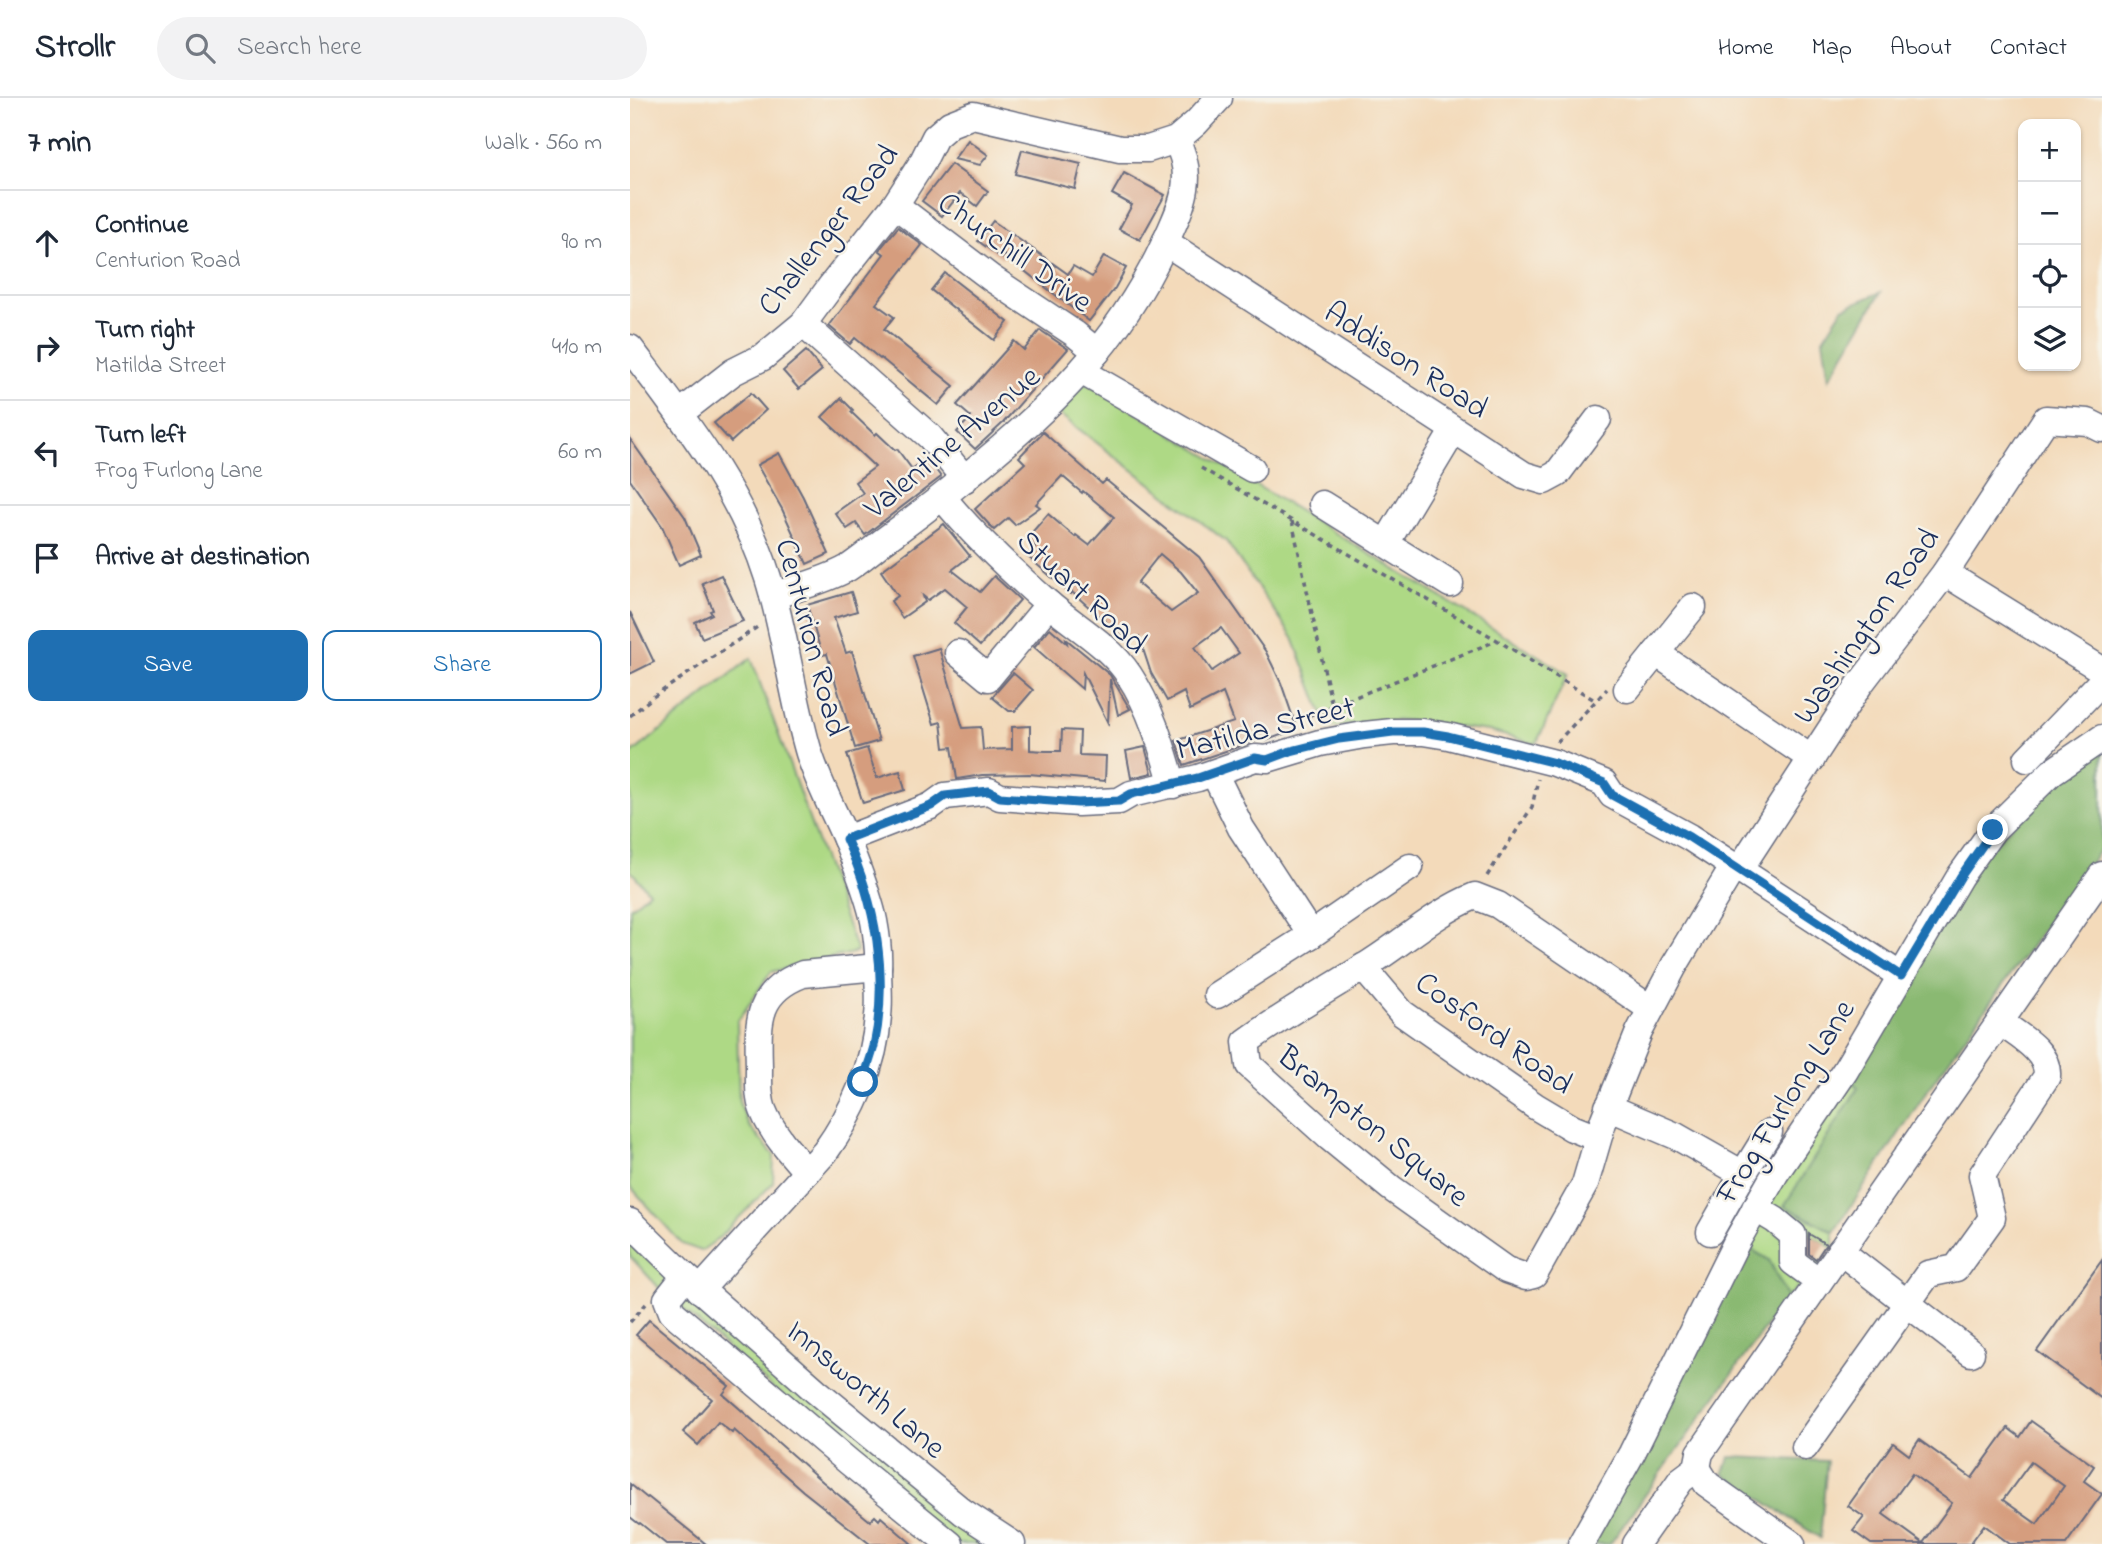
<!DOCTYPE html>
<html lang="en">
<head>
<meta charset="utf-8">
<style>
	body { margin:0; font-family:"Indie Flower",sans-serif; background:#f2f2f3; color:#1f2937 }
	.controls { position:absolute; right:21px; top:21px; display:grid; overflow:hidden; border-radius:14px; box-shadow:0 2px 5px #0004 }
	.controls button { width:63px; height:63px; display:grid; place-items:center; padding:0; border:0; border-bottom:2px solid #e0e1e3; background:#fff; color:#1f2937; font:35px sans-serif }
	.stop { position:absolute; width:21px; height:21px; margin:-16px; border:5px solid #1f6fb2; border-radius:50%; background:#fff }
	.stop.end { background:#1f6fb2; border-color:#fff; box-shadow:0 2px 7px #0008 }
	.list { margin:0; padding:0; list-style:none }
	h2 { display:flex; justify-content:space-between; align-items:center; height:91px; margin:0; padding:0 28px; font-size:30px }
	h2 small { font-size:23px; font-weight:400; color:#747a83 }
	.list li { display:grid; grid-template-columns:46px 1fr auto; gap:21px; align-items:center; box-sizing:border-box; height:105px; padding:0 28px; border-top:2px solid #e0e1e3 }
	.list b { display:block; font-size:26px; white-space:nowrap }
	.list p { margin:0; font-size:23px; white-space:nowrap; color:#747a83 }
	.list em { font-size:23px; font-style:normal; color:#747a83 }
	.actions { display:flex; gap:14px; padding:21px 28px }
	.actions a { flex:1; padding:16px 0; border:2px solid #1f6fb2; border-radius:14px; text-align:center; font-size:24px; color:#1f6fb2 }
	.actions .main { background:#1f6fb2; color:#fff }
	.icon { flex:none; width:38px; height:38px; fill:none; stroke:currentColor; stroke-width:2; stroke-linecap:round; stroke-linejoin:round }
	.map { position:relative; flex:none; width:1472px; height:1446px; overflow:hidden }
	header { display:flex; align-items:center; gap:42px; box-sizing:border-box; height:98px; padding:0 35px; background:#fff; border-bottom:2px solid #e0e1e3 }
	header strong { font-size:33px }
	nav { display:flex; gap:38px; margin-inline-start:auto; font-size:24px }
	.search { width:490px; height:63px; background:#f2f2f3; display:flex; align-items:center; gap:18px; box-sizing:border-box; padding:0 24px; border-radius:38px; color:#747a83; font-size:26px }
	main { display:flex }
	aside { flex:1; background:#fff }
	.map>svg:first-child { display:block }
</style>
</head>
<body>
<header>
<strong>Strollr</strong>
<div class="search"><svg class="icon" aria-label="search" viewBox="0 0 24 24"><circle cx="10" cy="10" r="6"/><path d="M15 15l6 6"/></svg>Search here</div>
<nav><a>Home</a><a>Map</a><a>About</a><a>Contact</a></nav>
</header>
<main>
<aside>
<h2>7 min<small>Walk · 560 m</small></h2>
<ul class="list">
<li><svg class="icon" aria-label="ahead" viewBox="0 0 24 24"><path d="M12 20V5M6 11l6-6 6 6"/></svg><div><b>Continue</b><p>Centurion Road</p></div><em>90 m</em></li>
<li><svg class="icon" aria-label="right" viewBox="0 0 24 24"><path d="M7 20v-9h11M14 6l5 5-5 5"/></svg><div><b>Turn right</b><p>Matilda Street</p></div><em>410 m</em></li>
<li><svg class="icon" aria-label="left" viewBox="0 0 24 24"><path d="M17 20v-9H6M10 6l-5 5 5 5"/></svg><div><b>Turn left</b><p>Frog Furlong Lane</p></div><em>60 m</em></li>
<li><svg class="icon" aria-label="arrive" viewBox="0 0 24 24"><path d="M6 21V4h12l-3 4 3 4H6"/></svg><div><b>Arrive at destination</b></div></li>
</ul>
<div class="actions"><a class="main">Save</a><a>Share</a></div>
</aside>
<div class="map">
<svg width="1472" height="1446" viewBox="0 0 1472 1446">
	<rect width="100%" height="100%" fill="#f7f3e8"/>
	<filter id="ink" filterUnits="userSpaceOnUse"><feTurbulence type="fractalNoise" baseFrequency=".0143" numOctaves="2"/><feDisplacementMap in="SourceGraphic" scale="14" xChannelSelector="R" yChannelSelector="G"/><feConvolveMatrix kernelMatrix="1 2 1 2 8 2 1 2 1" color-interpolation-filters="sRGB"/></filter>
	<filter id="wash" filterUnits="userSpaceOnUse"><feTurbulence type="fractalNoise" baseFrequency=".00686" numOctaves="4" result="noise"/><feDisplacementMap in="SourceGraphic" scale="28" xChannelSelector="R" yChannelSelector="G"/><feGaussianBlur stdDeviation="1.57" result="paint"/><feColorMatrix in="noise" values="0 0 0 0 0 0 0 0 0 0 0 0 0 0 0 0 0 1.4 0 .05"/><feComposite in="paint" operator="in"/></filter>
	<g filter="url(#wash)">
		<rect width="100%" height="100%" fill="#f3daba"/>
		<g fill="#aed985" stroke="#648472" stroke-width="2">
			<path d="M 454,283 L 938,576 L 906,646 L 859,633 L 772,622 L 698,630 L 663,540 L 596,443 L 425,313 Z"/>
			<path d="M 121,560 L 227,854 L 141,874 L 107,924 L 109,1004 L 119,1028 L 144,1057 L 143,1085 L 88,1141 L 71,1153 L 52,1146 L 0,1088 L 0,810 L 19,794 L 0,772 L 0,657 Z"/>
			<path d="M 1215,973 L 1229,990 L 1155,1108 L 1204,1134 L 1204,1151 L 1179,1136 L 1170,1153 L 1194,1167 L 1157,1199 L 1139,1162 L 1107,1143 Z"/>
			<path d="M 0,1124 L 369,1446 L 320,1446 L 30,1191 L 0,1158 Z"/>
		</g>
		<g fill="#8ab972" stroke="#527468" stroke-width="2">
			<path d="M 1251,194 L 1199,281 L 1193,241 L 1213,210 Z"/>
			<path d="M 1472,640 L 1472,749 L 1301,987 L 1204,1134 L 1154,1108 L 1228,990 L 1215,973 L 1330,778 Z"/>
			<path d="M 1107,1143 L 1139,1162 L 1157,1199 L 980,1446 L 951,1446 Z"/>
			<path d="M 1100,1359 L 1197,1363 L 1190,1440 L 1093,1376 Z"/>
		</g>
		<g id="blocks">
			<g fill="#d59d7e" fill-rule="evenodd">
				<path d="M 338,42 L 358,57 L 350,67 L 324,61 Z"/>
				<path d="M 392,52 L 451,66 L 445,91 L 385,76 Z"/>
				<path d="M 321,66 L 358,93 L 347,108 L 330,95 L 312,118 L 292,103 Z"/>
				<path d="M 494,75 L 535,97 L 510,142 L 489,131 L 502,107 L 482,96 Z"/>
				<path d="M 363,123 L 438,176 L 443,168 L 462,179 L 474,158 L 496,170 L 485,190 L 459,223 L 374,157 L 372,160 L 348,143 Z"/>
				<path d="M 268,129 L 292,147 L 246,206 L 264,219 L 254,231 L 324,288 L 308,307 L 251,260 L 250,261 L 225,240 L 220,246 L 199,228 L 254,156 L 249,152 Z"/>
				<path d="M 315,175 L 378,224 L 364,242 L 301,192 Z"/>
				<path d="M 410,232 L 438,251 L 373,325 L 345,351 L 327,334 L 341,319 L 327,307 L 384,243 L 394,252 Z"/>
				<path d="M 176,253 L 192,272 L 169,291 L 153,273 Z"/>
				<path d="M 121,295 L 136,312 L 101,344 L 84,325 Z"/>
				<path d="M 211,300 L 223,312 L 221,314 L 245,337 L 247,335 L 265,352 L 267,351 L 282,371 L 297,360 L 311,379 L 235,437 L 226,425 L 217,431 L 205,415 L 233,395 L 225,384 L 245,369 L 192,319 Z"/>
				<path d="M 413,334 L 472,386 L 476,382 L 569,459 L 636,554 L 651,585 L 667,631 L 635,643 L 634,640 L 554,667 L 546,643 L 604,624 L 593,595 L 560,612 L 554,594 L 537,603 L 521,575 L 509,539 L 497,543 L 442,494 L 441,496 L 397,458 L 405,449 L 397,440 L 418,416 L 445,439 L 446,437 L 459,447 L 484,419 L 453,393 L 452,395 L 432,378 L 406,406 L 410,409 L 385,427 L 378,420 L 364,432 L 345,411 L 395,365 L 389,359 ZM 530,456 L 551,474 L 568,495 L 541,514 L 507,485 ZM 591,530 L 609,555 L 582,573 L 565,549 Z"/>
				<path d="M 0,341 L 55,419 L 71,457 L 49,467 L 32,428 L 0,382 Z"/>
				<path d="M 149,355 L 173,399 L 199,456 L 177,466 L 152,411 L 127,367 Z"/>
				<path d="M 314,426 L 340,458 L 322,472 L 350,494 L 364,478 L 390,502 L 350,548 L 324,525 L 337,509 L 315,490 L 298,502 L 293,498 L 295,504 L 272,520 L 261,503 L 268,498 L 251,473 Z"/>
				<path d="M 91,477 L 113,523 L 72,540 L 65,524 L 82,516 L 80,513 L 83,512 L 72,485 Z"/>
				<path d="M 221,494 L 227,513 L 204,520 L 216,555 L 222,553 L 249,643 L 225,650 L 197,556 L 192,557 L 177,507 Z"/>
				<path d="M 0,514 L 24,564 L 0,576 Z"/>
				<path d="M 420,530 L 437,545 L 436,541 L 480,577 L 500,611 L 488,617 L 480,581 L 478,625 L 453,575 L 452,591 L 404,549 Z"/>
				<path d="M 309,550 L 333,630 L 351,629 L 353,652 L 382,651 L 382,629 L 400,628 L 400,652 L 415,653 L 431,653 L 432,632 L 450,633 L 449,657 L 476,658 L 475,683 L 399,676 L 352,677 L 327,681 L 322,649 L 314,650 L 311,624 L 304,626 L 283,558 Z"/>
				<path d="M 383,575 L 403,592 L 385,613 L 379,613 L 362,599 Z"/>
				<path d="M 515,649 L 522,675 L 501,680 L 496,653 Z"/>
				<path d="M 237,650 L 247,680 L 270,673 L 275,692 L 233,705 L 217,656 Z"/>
				<path d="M 1179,1136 L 1196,1146 L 1186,1161 L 1179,1156 Z"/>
				<path d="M 1472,1162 L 1472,1301 L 1407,1253 Z"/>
				<path d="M 19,1222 L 99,1288 L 93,1296 L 193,1384 L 240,1423 L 245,1418 L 249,1422 L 251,1419 L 282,1446 L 240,1446 L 173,1393 L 104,1332 L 102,1335 L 88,1324 L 68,1347 L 53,1334 L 82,1301 L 6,1237 Z"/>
				<path d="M 1401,1323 L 1464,1368 L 1454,1383 L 1472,1396 L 1436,1446 L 1380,1446 L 1354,1427 L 1340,1446 L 1241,1446 L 1223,1433 L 1234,1419 L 1218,1408 L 1263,1345 L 1279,1357 L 1289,1342 L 1342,1380 L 1378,1330 L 1390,1339 ZM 1401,1364 L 1434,1388 L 1407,1426 L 1373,1402 ZM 1282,1376 L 1322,1405 L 1293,1445 L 1253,1416 Z"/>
				<path d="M 0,1386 L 17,1400 L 18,1399 L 76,1446 L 36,1446 L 10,1425 L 9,1426 L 0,1419 Z"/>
			</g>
		</g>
	</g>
	<g filter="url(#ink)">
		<use href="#blocks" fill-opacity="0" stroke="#676b7e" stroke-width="2"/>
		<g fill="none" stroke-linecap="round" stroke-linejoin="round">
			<defs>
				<g id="minor">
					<path d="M 265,107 L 361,180 L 445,236 L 467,254"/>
					<path d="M 535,144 L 894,377 L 914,383 L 927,376 L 968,321"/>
					<path d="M 173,226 L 300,339 L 335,381"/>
					<path d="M 0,250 C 54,322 111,393 138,480 C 156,538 162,598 179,655 C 189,687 206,717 219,748 C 228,772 239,798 244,823 C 247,839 249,854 248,870 C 248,886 250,902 248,918 C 245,967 223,1015 195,1054 L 70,1192"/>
					<path d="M 451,273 L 622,371"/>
					<path d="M 49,316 L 103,274 L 133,259 L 173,226 L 201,188 L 265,107 L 292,65 L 305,39 L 320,26 L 343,17 L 490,51 L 518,51 L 546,42 L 566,25 L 589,0"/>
					<path d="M 313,400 C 345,439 381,473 419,506 C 446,529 479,547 499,577 C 521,610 532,649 543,687"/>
					<path d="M 692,406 L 820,486"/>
					<path d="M 756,445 L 824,332"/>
					<path d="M 1315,475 L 1472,572"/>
					<path d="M 143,498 C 166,490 197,482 218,470 C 230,462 241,453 252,444 C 281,423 309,402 336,379 C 420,311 488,246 534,147 C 551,109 567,81 546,42"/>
					<path d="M 328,555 L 358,580 L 419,506"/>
					<path d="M 1026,555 L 1182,661"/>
					<path d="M 997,591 L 1063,509"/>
					<path d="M 1397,661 L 1472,583"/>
					<path d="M 584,675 L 611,730 L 681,837"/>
					<path d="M 216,741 L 301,708 L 315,698 L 359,693 L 370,699 L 448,705 L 489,703 L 501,696 L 568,680 L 625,660 L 637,661 L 690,645 L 734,637 L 763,634 L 793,634 L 818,638 L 925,665 L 974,685 L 982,697 L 1059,739 L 1271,878"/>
					<path d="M 1109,772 L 1230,586 L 1315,475 L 1416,321 L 1458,324 L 1472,331"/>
					<path d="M 733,869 L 772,915 L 905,1008 L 942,1030 L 967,1040"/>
					<path d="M 587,897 L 681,837 L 780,769"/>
					<path d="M 1021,911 L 868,807 L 845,798 C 806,814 775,843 740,865 C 698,892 655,915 616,944 L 619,967 L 700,1040 L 761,1090 L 876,1172 L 896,1179 L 904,1177 L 955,1086 L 974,1021 L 1009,934 L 1044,868 L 1104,768"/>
					<path d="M 978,1009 L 1046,1038 L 1113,1076 L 1080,1134"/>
					<path d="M 177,1074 C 161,1056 142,1035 133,1012 C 128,999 129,983 129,969 C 128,925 125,894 173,876 L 248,869"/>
					<path d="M 1113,1076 L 1139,1034"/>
					<path d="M 1125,1110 L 1145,1122 L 1163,1137 L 1163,1164 L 1189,1183"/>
					<path d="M 0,1124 L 55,1178 L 186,1293 L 333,1414 L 382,1446"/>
					<path d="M 1210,1153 L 1341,1255"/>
					<path d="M 55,1178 L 37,1201 L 42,1214 L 219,1364 L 320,1446"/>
					<path d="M 1175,1349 L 1298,1176 L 1326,1170 L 1362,1120 L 1352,1077 L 1417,978 C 1419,953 1387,937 1370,924"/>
					<path d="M 1067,1370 L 1077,1386 L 1162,1446"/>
					<path d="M 951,1446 L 1002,1355 L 1107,1143 L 1145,1076 L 1215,973 L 1330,778 L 1363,732 L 1422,674 L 1472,640"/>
					<path d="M 1006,1446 L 1051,1382 L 1067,1370 L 1070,1355 L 1472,777"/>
				</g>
			</defs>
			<use href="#minor" stroke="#676b7e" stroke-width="29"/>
			<g stroke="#676b7e" stroke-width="3.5" stroke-dasharray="5 5" stroke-linecap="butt">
				<path d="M 571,370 L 867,542 L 966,603"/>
				<path d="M 662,423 L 702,608"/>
				<path d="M 680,617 L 866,543"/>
				<path d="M 0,618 L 23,599 L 129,528"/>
				<path d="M 927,644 L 977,591"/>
				<path d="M 857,778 L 902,709 L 908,681"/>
				<path d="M 0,1224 L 16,1206"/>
			</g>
			<use href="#minor" stroke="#fff" stroke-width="26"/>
		</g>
	</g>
	<g fill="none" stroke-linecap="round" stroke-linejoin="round" filter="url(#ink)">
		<path stroke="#1f6fb2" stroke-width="9" d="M 233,984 C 236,972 241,960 244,948 C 259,878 246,805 216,741 L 301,708 L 315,698 L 359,693 L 370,699 L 448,705 L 489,703 L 501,696 L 568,680 L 625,660 L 637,662 L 661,653 L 709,641 L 763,634 L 793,634 L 818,638 L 925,665 L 974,685 L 982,697 L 1059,739 L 1271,878 L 1331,778 L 1363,732"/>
	</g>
	<g text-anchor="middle" stroke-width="5" stroke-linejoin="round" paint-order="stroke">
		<g font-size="32" fill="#1b2f5e" stroke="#f7f3e8">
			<text transform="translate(197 131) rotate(-52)" y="11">Challenger Road</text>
			<text transform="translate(386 153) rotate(36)" y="11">Churchill Drive</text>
			<text transform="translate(777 261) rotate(33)" y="11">Addison Road</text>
			<text transform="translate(321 343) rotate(-40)" y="11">Valentine Avenue</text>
			<text transform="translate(453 493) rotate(43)" y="11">Stuart Road</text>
			<text transform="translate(1235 527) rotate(-55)" y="11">Washington Road</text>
			<text transform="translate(183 539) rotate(75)" y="11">Centurion Road</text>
			<text transform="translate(635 629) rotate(-14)" y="11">Matilda Street</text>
			<text transform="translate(865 934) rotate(36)" y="11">Cosford Road</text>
			<text transform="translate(1154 1003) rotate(-58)" y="11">Frog Furlong Lane</text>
			<text transform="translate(744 1027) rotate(39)" y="11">Brampton Square</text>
			<text transform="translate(237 1290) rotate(40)" y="11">Innsworth Lane</text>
		</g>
	</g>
</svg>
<div class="controls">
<button>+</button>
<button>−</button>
<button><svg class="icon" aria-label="locate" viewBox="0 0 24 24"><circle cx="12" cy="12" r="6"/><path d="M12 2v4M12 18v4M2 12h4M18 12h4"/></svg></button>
<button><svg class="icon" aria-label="layers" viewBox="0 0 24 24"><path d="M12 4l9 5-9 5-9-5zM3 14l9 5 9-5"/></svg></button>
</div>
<div class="stop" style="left:233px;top:984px"></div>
<div class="stop end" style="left:1363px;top:732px"></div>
</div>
</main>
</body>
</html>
